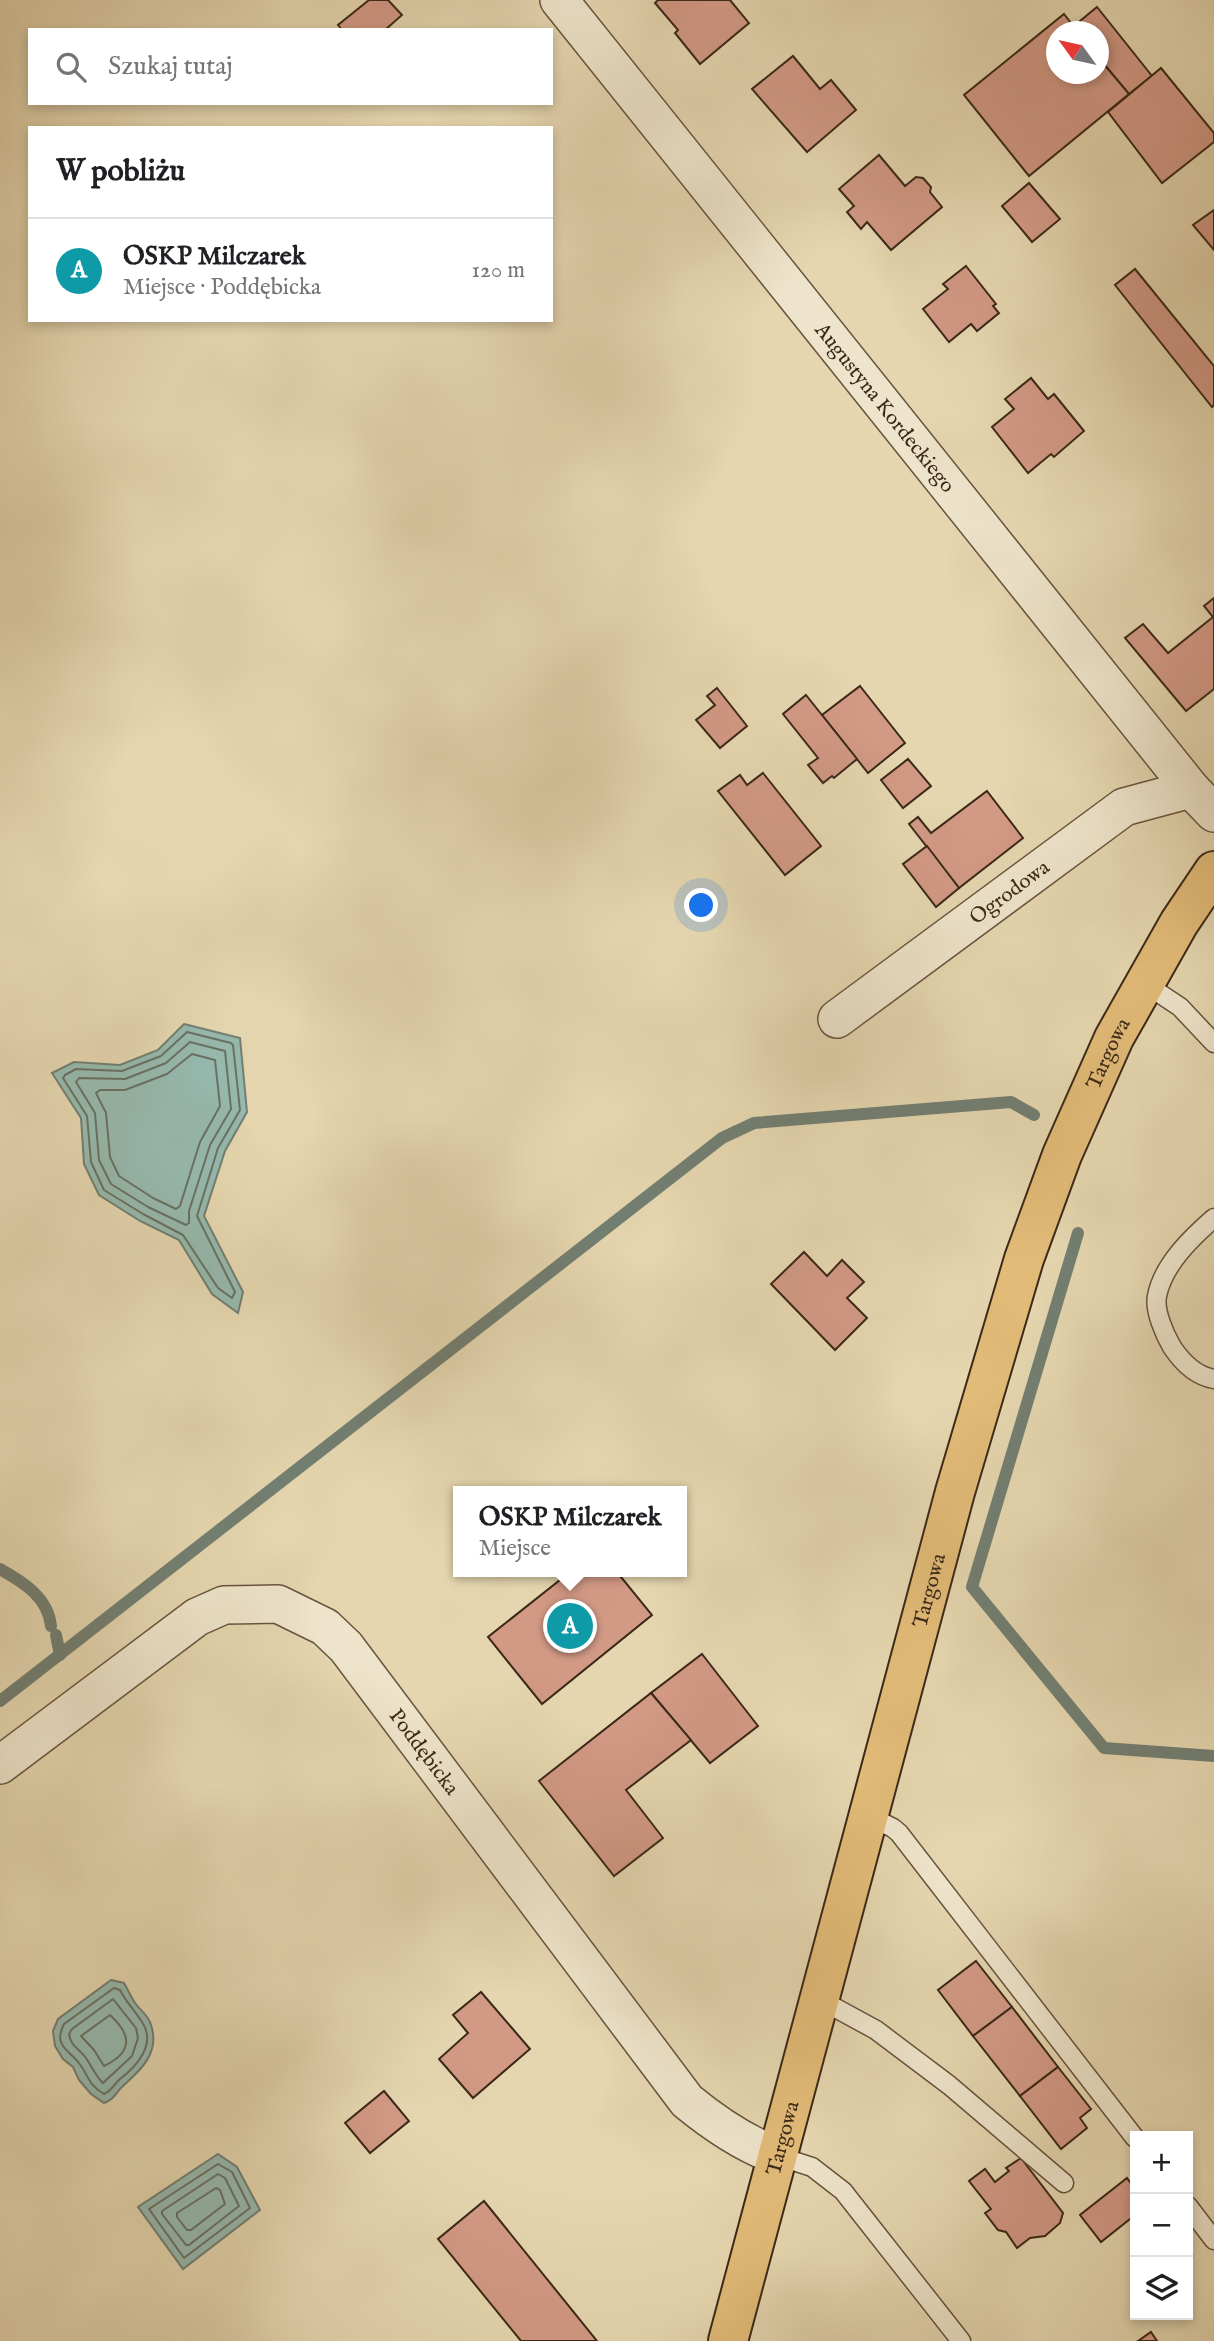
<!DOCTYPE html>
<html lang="pl">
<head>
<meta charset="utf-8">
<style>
	body { margin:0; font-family:"IM FELL English",serif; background:#f6f6f6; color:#202124 }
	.controls { position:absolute; right:21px; bottom:21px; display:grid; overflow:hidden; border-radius:0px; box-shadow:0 4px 10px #0003 }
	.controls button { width:63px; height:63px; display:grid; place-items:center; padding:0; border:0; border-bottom:2px solid #e0e0e0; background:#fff; color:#202124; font:35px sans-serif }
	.compass { position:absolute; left:1046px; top:21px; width:63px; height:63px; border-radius:50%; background:#fff; box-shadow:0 4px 10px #0003; rotate:303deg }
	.you { position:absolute; left:702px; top:906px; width:24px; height:24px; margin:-18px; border:5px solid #fff; border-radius:50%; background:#1a73e8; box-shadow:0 0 0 10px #1a73e833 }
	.badge { display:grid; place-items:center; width:46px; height:46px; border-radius:50%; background:#db2777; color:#fff; font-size:23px; font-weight:700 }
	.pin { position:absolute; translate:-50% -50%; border:4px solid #fff; box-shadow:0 2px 7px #0006 }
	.popup { position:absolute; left:453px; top:1486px; width:234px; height:91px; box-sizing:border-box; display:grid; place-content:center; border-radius:0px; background:#fff; filter:drop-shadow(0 2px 5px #0005); font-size:23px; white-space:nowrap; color:#757577 }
	.popup b { font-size:26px; color:#202124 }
	.popup::after { content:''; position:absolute; left:50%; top:100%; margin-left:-14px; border:14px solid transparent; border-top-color:#fff }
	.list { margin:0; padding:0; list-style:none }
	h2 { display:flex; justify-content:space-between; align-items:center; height:91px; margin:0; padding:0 28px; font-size:30px }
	h2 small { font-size:23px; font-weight:400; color:#757577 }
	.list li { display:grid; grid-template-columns:46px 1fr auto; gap:21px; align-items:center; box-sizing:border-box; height:105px; padding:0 28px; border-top:2px solid #e0e0e0 }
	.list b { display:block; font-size:26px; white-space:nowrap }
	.list p { margin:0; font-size:23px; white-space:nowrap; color:#757577 }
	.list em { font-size:23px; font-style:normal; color:#757577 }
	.icon { flex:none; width:38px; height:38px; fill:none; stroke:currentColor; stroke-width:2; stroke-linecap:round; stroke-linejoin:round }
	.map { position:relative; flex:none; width:1214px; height:2341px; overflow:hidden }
	.search { position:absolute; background:#fff; box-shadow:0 4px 10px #0003; left:28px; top:28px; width:525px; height:77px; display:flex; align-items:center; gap:18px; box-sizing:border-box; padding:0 24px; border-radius:0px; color:#757577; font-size:26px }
	.panel { position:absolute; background:#fff; box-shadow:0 4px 10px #0003; left:28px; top:126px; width:525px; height:196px; border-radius:0px }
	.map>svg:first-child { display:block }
</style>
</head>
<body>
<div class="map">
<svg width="1214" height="2341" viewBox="0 0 1214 2341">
	<rect width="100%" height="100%" fill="#e5d6af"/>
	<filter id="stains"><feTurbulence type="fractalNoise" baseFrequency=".00286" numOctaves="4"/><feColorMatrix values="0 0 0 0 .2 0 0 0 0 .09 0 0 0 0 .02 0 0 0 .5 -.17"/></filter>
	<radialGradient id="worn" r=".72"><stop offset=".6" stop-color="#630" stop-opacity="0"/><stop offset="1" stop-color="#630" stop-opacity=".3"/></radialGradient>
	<g fill="#96b9ae" stroke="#727f72" stroke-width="2">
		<path d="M 184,1024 L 240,1038 L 247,1112 L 225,1151 L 204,1216 L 243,1292 L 238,1313 L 212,1294 L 179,1240 L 140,1221 L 99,1195 L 84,1164 L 81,1118 L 52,1073 L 74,1062 L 120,1065 L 158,1050 Z"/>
		<path d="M 111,1980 L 124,1983 C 128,1990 131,1997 135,2003 C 140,2010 149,2016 151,2025 C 160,2052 142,2069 124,2085 C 115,2093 116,2098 104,2103 L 91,2094 L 79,2080 L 73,2067 L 63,2059 L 55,2046 L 53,2031 L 58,2019 Z"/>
		<path d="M 218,2154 L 237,2167 L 260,2210 L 183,2269 L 138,2207 Z"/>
	</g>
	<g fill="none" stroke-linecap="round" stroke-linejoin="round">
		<g stroke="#687163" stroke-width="2">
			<path d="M 187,1032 L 231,1043 L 233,1045 L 240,1110 L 218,1148 L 197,1216 L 235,1292 L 232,1298 L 218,1288 L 183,1235 L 143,1214 L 104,1190 L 91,1162 L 87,1116 L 63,1078 L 65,1075 L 76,1069 L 122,1071 L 161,1056 Z"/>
			<path d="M 190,1042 L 225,1051 L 231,1109 L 210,1145 L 189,1211 L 189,1223 L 186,1225 L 148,1207 L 111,1184 L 99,1160 L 95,1113 L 76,1082 L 79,1078 L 125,1079 L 166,1063 Z"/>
			<path d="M 192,1054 L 215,1060 L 220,1106 L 200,1142 L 180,1206 L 176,1209 L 153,1198 L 119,1176 L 110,1157 L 106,1113 L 96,1093 L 100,1090 L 125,1090 L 167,1074 Z"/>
			<path d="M 114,1988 L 120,1990 C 126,2002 135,2011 142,2022 C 157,2044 136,2067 120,2079 C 114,2084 112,2091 104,2094 C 88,2085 89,2076 79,2063 C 68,2049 53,2046 64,2024 Z"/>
			<path d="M 113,1999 L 136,2028 L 138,2038 L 132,2056 L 103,2083 C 95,2075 92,2067 86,2058 C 79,2048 71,2047 69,2034 L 72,2029 Z"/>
			<path d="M 110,2015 C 132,2035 133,2052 104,2066 L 94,2050 L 81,2036 Z"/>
			<path d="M 218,2164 L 232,2172 L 250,2208 L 184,2258 L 149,2209 Z"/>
			<path d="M 218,2174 L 225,2178 L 239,2206 L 189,2245 L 186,2245 L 162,2214 L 162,2211 Z"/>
			<path d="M 216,2188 L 220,2190 L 225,2204 L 191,2230 L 187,2230 L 177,2217 L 177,2213 Z"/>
		</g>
		<g stroke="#727f72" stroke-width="12">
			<path d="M 1078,1233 L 972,1587 L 1104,1748 L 1214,1756"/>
			<path d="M 0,1569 C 23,1582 48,1597 51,1626"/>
			<path d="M 56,1635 L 60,1655"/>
			<path d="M 0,1701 L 722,1138 L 754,1123 L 1011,1102 L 1034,1115"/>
		</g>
	</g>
	<g fill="#d29985" stroke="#3b2918" stroke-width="2">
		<path d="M 369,0 L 388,0 L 402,15 L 385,30 L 342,30 L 338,25 Z"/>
		<path d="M 658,0 L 730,0 L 749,23 L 700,64 L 675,33 L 678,30 L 655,3 Z"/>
		<path d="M 1097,7 L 1152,76 L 1129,94 L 1098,57 L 1098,32 L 1078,32 L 1074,26 Z"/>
		<path d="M 1064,14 L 1078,32 L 1056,32 L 1056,74 L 1098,74 L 1098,57 L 1129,94 L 1029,176 L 964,95 Z"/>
		<path d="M 793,56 L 820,89 L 831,80 L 856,110 L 807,152 L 752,89 Z"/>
		<path d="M 1161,68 L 1214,133 L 1214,142 L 1162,183 L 1108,112 Z"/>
		<path d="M 879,155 L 905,186 L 916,177 L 923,178 L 931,187 L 930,192 L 942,207 L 891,250 L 867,222 L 861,229 L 847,212 L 854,206 L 839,189 Z"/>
		<path d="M 1029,183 L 1060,219 L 1032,242 L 1002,206 Z"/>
		<path d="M 1214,210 L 1214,250 L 1193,225 Z"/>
		<path d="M 966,266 L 996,304 L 993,306 L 999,313 L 977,331 L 971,324 L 949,342 L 923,309 L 948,289 L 943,284 Z"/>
		<path d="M 1135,269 L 1214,366 L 1214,405 L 1212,407 L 1115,285 Z"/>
		<path d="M 1031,378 L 1048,399 L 1054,394 L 1084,431 L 1054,457 L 1051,454 L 1028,473 L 992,427 L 1014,409 L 1005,399 Z"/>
		<path d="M 1214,598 L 1214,689 L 1186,711 L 1125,638 L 1143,624 L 1168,653 L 1213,617 L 1204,606 Z"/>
		<path d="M 860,686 L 905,743 L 868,773 L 822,715 Z"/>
		<path d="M 717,688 L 747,726 L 720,748 L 696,720 L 715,705 L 707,696 Z"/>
		<path d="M 806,695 L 857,759 L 834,778 L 832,776 L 823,783 L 808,765 L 818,758 L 783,714 Z"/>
		<path d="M 908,759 L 931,786 L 903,808 L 881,780 Z"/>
		<path d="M 763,773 L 821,846 L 785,875 L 718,791 L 740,775 L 747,785 Z"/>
		<path d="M 987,791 L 1023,838 L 959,888 L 909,824 L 918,817 L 931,833 Z"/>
		<path d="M 927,846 L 959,888 L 936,907 L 903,864 Z"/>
		<path d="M 804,1252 L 827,1276 L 842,1260 L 864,1282 L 847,1298 L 867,1318 L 835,1350 L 771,1284 Z"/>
		<path d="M 570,1572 L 617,1572 L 652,1615 L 542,1704 L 488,1637 Z"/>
		<path d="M 702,1654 L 758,1726 L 710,1763 L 651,1693 Z"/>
		<path d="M 651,1693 L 691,1740 L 626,1790 L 663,1838 L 614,1876 L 539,1781 Z"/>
		<path d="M 976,1961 L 1012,2007 L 973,2036 L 938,1990 Z"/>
		<path d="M 481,1992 L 530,2049 L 473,2098 L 439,2059 L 468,2033 L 453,2015 Z"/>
		<path d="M 1012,2007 L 1058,2067 L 1020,2096 L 973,2036 Z"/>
		<path d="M 1058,2067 L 1091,2109 L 1080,2118 L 1087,2128 L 1061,2149 L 1020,2096 Z"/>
		<path d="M 384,2091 L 409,2121 L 370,2153 L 345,2123 Z"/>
		<path d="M 1021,2158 L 1063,2213 L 1060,2223 L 1045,2236 L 1030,2238 L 1017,2248 L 1006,2232 L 998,2230 L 985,2213 L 991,2209 L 969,2181 L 985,2169 L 995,2182 L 1009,2171 L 1006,2168 Z"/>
		<path d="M 1127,2178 L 1135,2189 L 1135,2215 L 1101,2242 L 1080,2215 Z"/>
		<path d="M 484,2201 L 597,2341 L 521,2341 L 438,2239 Z"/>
		<path d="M 1151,2332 L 1157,2341 L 1138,2341 Z"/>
	</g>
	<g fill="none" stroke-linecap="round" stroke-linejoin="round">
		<defs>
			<g id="lane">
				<path d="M 1144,983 L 1180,1007 L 1214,1043"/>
				<path d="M 1214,1218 C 1191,1238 1163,1265 1157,1296 C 1154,1311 1165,1335 1172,1347 C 1182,1362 1196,1376 1214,1379"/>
				<path d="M 867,1815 L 893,1828 L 899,1833 L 1135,2138"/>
				<path d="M 819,1999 L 876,2030 L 949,2085 L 1064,2183"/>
				<path d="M 778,2156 L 812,2167 L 843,2191 L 961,2341"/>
				<path d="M 1188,2206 L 1214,2240"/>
			</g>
			<g id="street">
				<path id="s1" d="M 559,0 L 1191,789 L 1214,813"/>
				<path id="s2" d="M 837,1019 L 1124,807 L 1191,789"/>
				<path id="s3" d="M 0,1765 L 197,1617 L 224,1605 L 278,1604 L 325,1627 L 346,1647 L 687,2101 C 715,2124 744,2144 778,2156"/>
			</g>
			<g id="primary">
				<path id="s4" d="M 728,2341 L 955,1492 L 1024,1259 L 1062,1155 L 1114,1038 L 1179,923 L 1214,871"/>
			</g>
		</defs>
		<use href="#lane" stroke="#66543e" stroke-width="21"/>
		<use href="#street" stroke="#66543e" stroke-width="40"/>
		<use href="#primary" stroke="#3b2918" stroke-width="42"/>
		<use href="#lane" stroke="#eee4cb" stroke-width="18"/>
		<use href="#street" stroke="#eee4cb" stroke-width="37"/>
		<use href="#primary" stroke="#e2bb78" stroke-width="38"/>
	</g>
	<g text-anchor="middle" stroke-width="6" stroke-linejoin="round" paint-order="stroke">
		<g font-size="21" fill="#3b2918" stroke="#eee4cb">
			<text dy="7" stroke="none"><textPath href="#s1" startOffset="522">Augustyna Kordeckiego</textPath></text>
			<text dy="7" stroke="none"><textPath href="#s2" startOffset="214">Ogrodowa</textPath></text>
			<text dy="7" stroke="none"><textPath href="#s4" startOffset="1344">Targowa</textPath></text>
			<text dy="7" stroke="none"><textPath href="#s4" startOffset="777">Targowa</textPath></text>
			<text dy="7" stroke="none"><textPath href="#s3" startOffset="542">Poddębicka</textPath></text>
			<text dy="7" stroke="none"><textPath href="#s4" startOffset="210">Targowa</textPath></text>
		</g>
	</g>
	<rect width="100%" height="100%" filter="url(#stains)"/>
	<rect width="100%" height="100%" fill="url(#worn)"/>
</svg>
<div class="controls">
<button>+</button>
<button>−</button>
<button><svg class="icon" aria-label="layers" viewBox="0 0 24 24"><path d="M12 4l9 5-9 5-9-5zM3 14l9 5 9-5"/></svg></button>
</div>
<svg class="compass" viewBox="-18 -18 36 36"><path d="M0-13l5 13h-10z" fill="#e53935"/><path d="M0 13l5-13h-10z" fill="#757577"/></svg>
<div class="you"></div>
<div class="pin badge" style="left:570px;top:1626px;background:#0f9aa8">A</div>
<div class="popup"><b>OSKP Milczarek</b>Miejsce</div>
<div class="search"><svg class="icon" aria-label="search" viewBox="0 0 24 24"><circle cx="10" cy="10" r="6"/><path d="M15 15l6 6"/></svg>Szukaj tutaj</div>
<section class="panel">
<h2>W pobliżu<small></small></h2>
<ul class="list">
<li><span class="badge" style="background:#0f9aa8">A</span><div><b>OSKP Milczarek</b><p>Miejsce · Poddębicka</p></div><em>120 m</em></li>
</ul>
</section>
</div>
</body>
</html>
